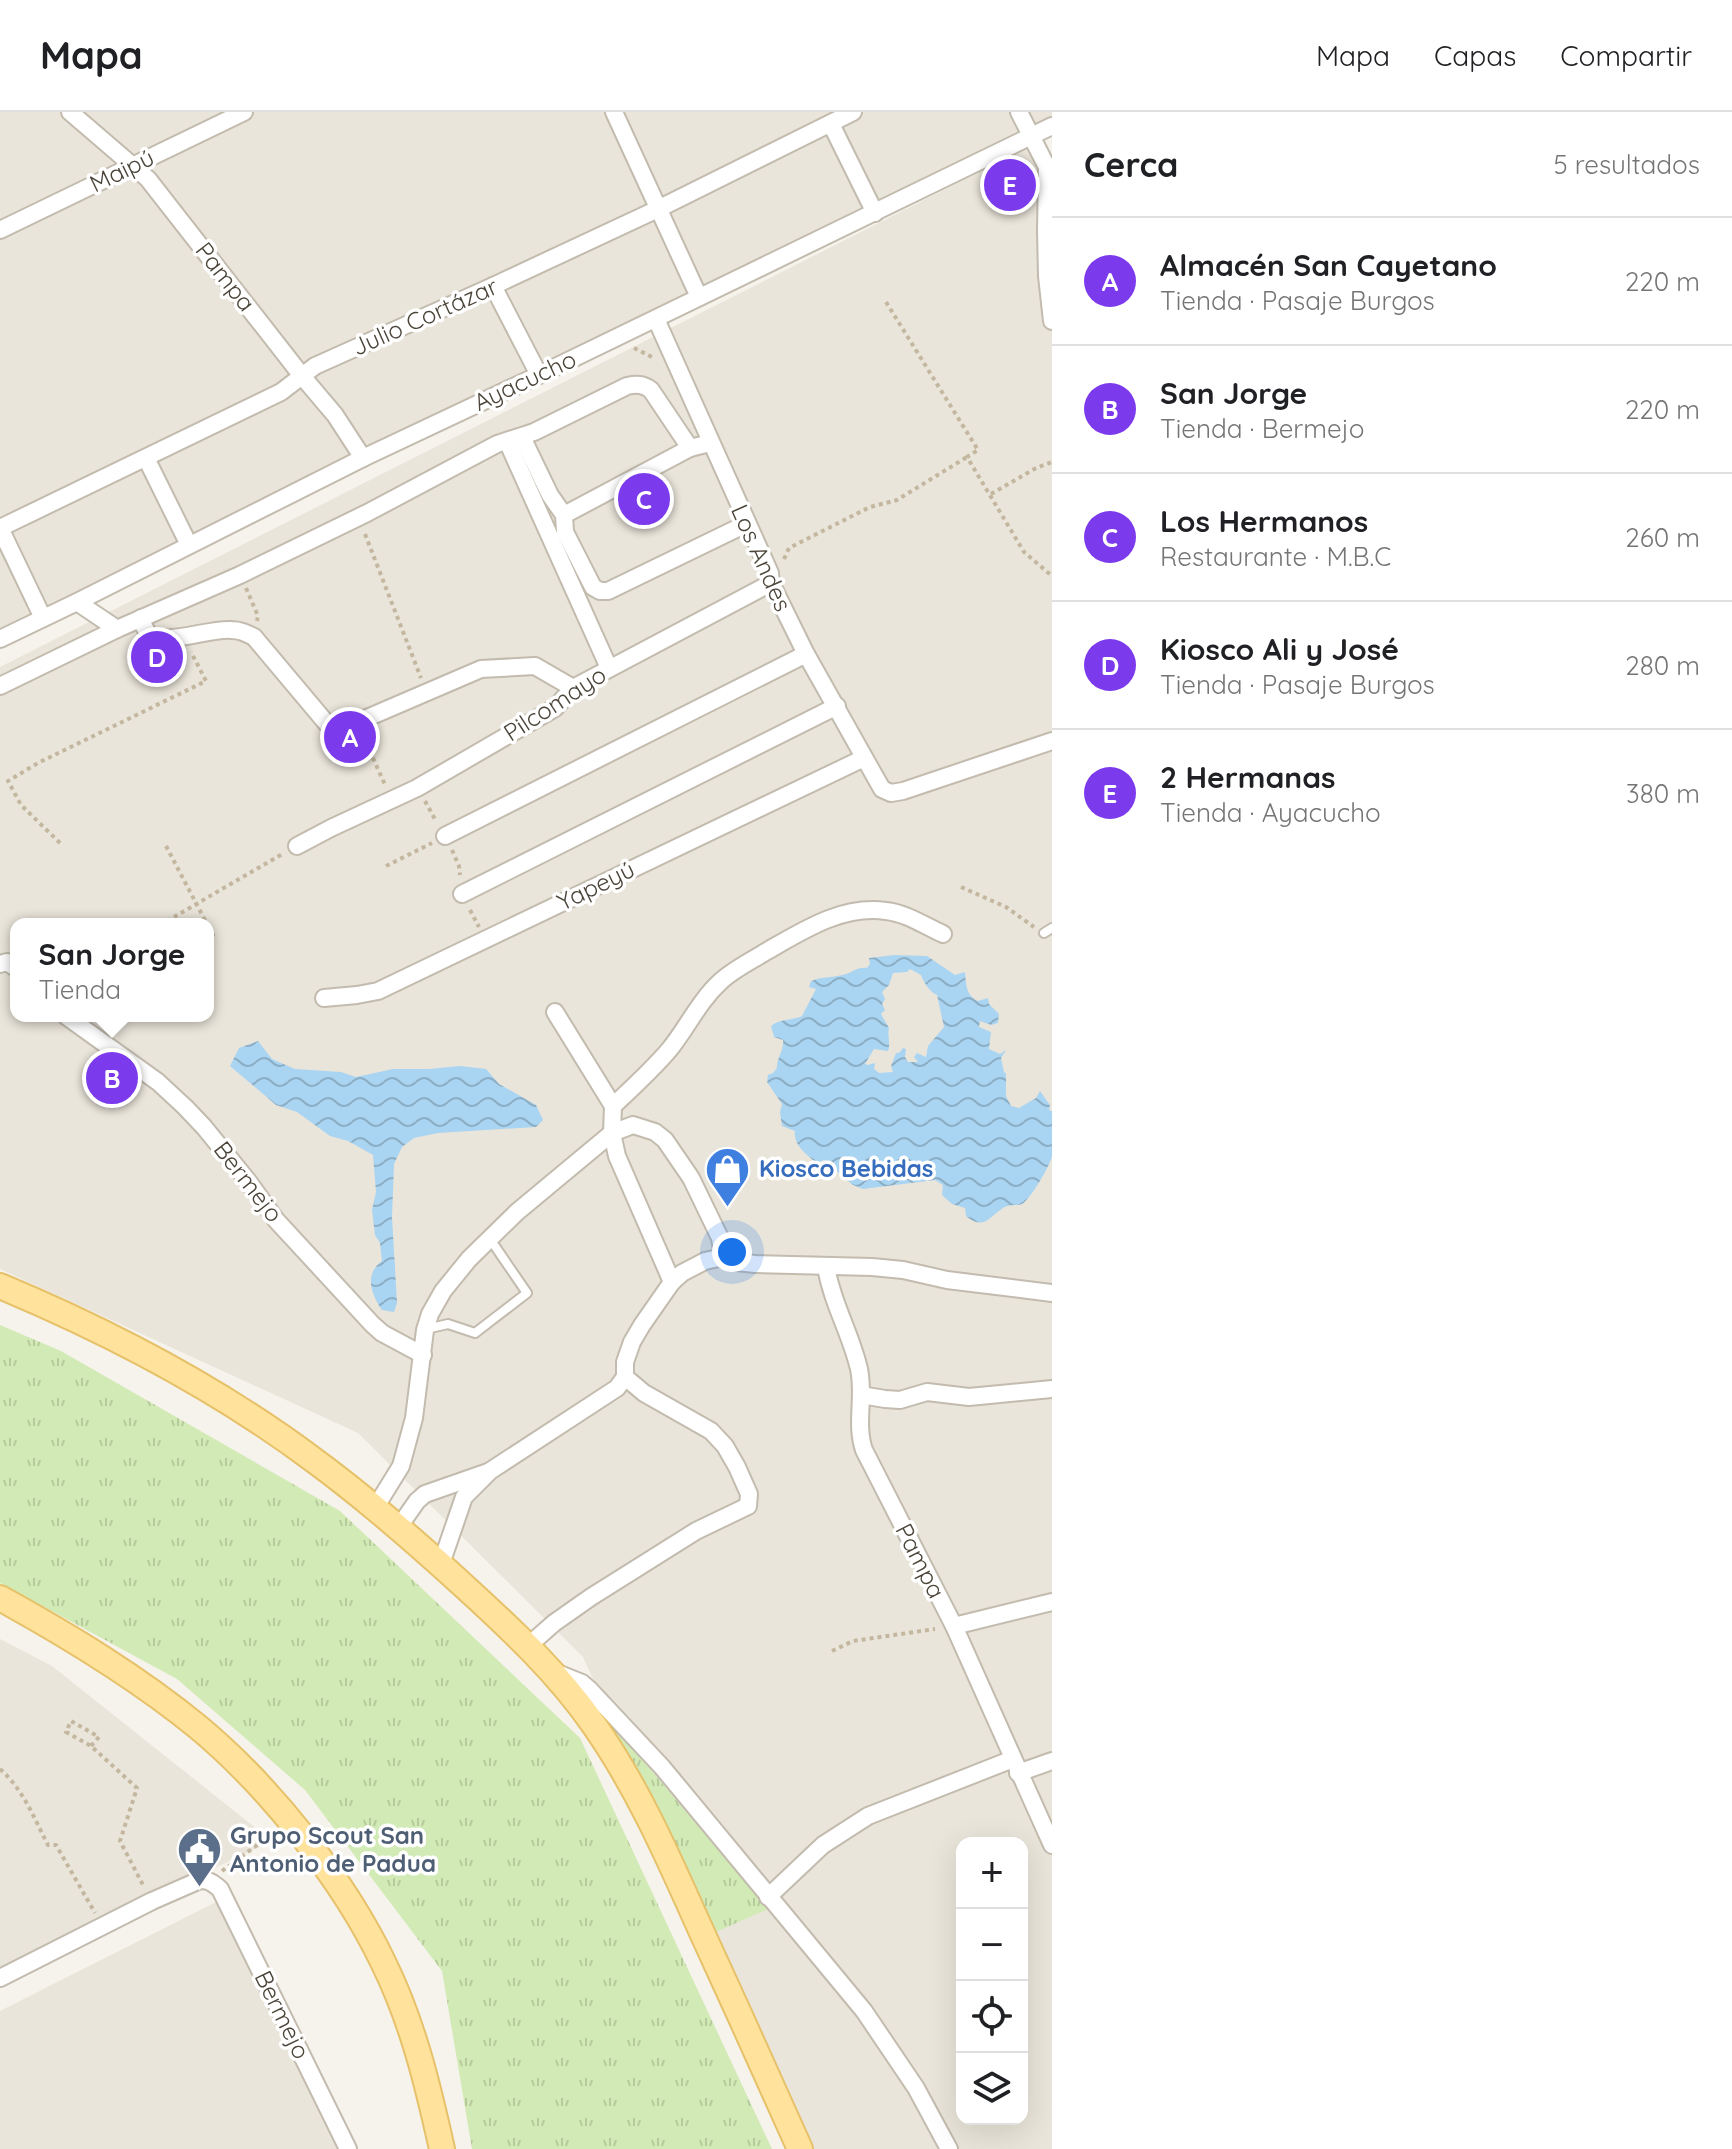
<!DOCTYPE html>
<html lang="es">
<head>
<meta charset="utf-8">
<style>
	body { margin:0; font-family:Quicksand,sans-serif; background:#f2f2f2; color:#202124 }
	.controls { position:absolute; right:24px; bottom:24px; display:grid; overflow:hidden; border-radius:16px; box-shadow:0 8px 32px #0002 }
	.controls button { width:72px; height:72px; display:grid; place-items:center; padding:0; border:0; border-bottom:2px solid #e0e0e0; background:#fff; color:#202124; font:40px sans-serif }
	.you { position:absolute; left:732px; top:1140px; width:28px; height:28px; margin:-20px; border:6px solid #fff; border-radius:50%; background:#1a73e8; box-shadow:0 0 0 12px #1a73e833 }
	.badge { display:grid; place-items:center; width:52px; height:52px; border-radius:50%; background:#7c3aed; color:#fff; font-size:26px; font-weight:700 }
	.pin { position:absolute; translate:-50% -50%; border:4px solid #fff; box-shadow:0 2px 8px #0006 }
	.popup { position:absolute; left:10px; top:806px; width:204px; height:104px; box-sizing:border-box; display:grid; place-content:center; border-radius:16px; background:#fff; filter:drop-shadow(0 2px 6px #0005); font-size:26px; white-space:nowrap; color:#757577 }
	.popup b { font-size:30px; color:#202124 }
	.popup::after { content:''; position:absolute; left:50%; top:100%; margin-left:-16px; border:16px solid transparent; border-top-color:#fff }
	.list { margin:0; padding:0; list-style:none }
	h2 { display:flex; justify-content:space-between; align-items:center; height:104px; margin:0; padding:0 32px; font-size:34px }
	h2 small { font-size:26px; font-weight:400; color:#757577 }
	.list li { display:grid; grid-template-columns:52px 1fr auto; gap:24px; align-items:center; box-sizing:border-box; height:128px; padding:0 32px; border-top:2px solid #e0e0e0 }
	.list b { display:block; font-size:30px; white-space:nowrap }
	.list p { margin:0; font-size:26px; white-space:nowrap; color:#757577 }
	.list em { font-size:26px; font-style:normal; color:#757577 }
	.icon { flex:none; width:44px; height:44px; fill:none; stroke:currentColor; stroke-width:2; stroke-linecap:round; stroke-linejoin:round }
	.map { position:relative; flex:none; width:1052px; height:2037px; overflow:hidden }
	header { display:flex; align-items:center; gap:48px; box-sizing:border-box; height:112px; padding:0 40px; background:#fff; border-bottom:2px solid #e0e0e0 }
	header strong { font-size:38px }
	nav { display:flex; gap:44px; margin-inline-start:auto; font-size:28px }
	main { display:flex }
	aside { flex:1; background:#fff }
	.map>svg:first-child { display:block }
</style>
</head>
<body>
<header>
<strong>Mapa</strong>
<nav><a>Mapa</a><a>Capas</a><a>Compartir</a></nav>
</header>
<main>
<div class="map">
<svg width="1052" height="2037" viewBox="0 0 1052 2037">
	<defs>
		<pattern id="grass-tufts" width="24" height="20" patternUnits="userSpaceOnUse" patternTransform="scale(2)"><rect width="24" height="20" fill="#d2eab5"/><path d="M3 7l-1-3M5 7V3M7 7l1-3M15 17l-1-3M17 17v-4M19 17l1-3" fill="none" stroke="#b6ca9c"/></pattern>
		<pattern id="water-waves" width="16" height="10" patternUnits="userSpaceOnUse" patternTransform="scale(2)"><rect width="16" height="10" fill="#a9d4f2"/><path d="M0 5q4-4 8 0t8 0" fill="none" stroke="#8caec5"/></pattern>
	</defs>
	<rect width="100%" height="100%" fill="#f6f3ec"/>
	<g fill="#eae5da" fill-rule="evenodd">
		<path d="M 0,0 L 1052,0 L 1052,8 L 0,529 Z"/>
		<path d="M 1037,31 L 1052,63 L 1052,2037 L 805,2037 L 583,1545 L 358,1321 L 0,1157 L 0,555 ZM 16,812 L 208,812 L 208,904 L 16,904 ZM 962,1731 L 1022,1731 L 1022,2007 L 962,2007 Z"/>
		<path d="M 0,1527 L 52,1554 L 272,1729 L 0,1857 Z"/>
		<path d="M 232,1782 L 352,2037 L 0,2037 L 0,1899 Z"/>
	</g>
	<g fill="url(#grass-tufts)">
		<path d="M 0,1213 L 61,1239 L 340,1399 L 580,1626 L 772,2037 L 472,2037 L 442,1859 L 305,1678 L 177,1567 L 0,1471 Z"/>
		<path d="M 598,1595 L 768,1797 L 716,1820 L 624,1649 L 593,1602 Z"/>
	</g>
	<g fill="url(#water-waves)" fill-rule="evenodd">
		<path d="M 894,843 L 927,844 L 955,863 L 965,860 C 966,872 966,884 978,889 L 988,886 L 989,892 L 999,902 L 998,911 L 991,913 L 980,909 L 979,915 L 991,920 L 989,937 L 1000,942 L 1006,938 L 1001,946 L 1004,960 L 1006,962 L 1006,984 L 1011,994 L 1019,996 L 1036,986 L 1040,979 L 1050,993 L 1049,998 L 1052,999 C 1052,1013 1052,1029 1052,1044 C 1051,1052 1030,1088 1022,1092 C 1016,1094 1008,1092 1003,1096 C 989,1105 984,1119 966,1104 L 965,1096 L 952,1092 L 942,1083 L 943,1073 L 935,1068 L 863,1077 L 853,1073 L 824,1048 L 817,1051 C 807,1043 793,1033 795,1019 L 782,1014 L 780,1000 L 782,992 L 767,970 L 768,963 L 773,961 L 777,956 C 776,947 784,939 783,928 L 774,925 L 771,914 C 781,906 791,909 802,904 L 816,877 L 809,875 L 811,869 C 823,864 834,866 846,862 C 855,859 858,855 867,856 L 870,852 L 869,846 ZM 910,857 L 921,863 C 924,871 930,880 937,883 L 944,915 L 928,934 L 926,945 L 917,941 L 914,945 L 918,950 L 908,950 L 905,945 L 906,937 L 903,936 L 899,941 L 896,941 L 891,954 L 893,960 L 879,961 L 874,957 L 875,951 L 868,953 L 865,952 L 874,937 L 888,939 C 891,930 887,925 889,916 L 881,902 L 885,898 L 882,892 L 885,887 L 882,880 L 889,873 L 893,861 L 907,860 Z"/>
		<path d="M 258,929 L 272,947 L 295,957 L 341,960 L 356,965 L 393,957 L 429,957 L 460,954 L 486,957 L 499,972 L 536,993 L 543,1008 L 536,1015 L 438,1021 L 414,1026 L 402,1035 L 394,1052 L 392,1105 L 397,1191 L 394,1200 L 382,1198 C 371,1182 364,1162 382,1149 L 380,1131 L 375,1123 L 372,1098 L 376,1080 L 373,1043 L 348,1029 L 330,1024 L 297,1000 L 276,993 L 230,954 L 239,936 Z"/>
	</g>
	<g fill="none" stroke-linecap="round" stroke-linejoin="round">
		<defs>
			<g id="service">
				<path d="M 1044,821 L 1052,816"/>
				<path d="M 426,1217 L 448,1212 L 475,1221 L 527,1181 L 490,1127"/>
			</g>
			<g id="minor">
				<path d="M 70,0 L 148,67 L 302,264 L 335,303 L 363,346"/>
				<path d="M 614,0 L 699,185"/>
				<path d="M 1019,0 L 1047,55 L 1046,119 L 1047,164 L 1052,209"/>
				<path d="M 831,12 L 875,101"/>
				<path d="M 0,118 L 244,0"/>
				<path d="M 493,174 L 539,263"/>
				<path d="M 656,207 L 770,461 L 771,471 L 806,542 L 882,677 L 891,681 L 903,679 L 1052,629"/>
				<path d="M 522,325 L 550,383 L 564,403 L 565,420 L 593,475 L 600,479 L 608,479 L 746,412"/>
				<path d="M 507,329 L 609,556"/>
				<path d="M 146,346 L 189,433"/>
				<path d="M 564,403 L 690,336"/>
				<path d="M 0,416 L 281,280 L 315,254 L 493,174 L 660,96 L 853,0"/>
				<path d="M 0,416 L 43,506"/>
				<path d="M 77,490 L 117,517"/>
				<path d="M 141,506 C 143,512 145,519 150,523 C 164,534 211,516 231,518 C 240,518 246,521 254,525 L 328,613 L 335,617 L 346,615 L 481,557 L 535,554 L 573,576"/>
				<path d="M 0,527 L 77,490 L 363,346 L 539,263 L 1052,14"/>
				<path d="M 0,574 L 117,517 L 240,463 L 367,401 L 497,332 L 534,320 L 627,274 C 637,272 643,272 651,278 L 690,336 L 710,331"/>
				<path d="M 445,724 L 806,542"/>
				<path d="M 297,734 L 331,716 L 417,676 L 555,596 L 573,576 L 771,471"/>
				<path d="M 462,782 L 837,594"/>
				<path d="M 0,852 L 7,850 L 16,856"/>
				<path d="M 324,886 L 357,883 L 378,879 L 864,646"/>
				<path d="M 555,900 L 613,994 L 612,1021 L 617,1044 L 672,1170"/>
				<path d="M 66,904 L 158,970 L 185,995 L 204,1015 L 248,1069 L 276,1108 L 372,1212 L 382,1221 L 423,1243"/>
				<path d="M 613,994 C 632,976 652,958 669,938 C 687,916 699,889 721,869 C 734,857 751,849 767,839 C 804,818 842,793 886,799 C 906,801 925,814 943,822"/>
				<path d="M 826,1155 C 832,1191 851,1222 859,1257 C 865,1284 855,1312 864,1338 L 954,1514 L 1052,1733"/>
				<path d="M 861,1283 L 885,1287 L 900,1288 L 927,1280 L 969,1285 L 1052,1277"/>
				<path d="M 375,1396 L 401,1354 L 414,1306 L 425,1218 L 430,1202 L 443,1179 L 469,1147 L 517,1100 L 612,1021 L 633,1013 L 655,1020 L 665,1028 L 691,1066 L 720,1126 L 723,1145"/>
				<path d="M 398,1416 L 417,1389 L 425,1382 L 488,1360"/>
				<path d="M 441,1452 L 464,1385 L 490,1359 L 617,1276 L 625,1265"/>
				<path d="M 954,1514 L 1052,1490"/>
				<path d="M 528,1534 L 554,1511 L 591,1485 L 696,1419 L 748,1394 L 749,1382 L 737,1355 L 725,1334 L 711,1319 L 644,1281 L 625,1265 L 625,1250 L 632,1230 L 642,1213 L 672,1170 L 682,1161 L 705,1149 L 723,1145 L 736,1150 L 755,1152 L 872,1155 L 903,1158 L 947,1168 L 1052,1181"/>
				<path d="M 557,1561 L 582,1571 L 589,1577 L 662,1655 L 864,1899 L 916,1976 L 949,2037"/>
				<path d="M 1018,1661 L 1052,1649"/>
				<path d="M 768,1785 L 823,1733 L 868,1704 L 1013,1647"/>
				<path d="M 0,1866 L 152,1789 L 200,1768 C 209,1768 213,1771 220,1777 L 348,2037"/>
			</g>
			<g id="primary">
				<path d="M 0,1174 C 110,1220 219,1277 315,1349 C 368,1388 417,1431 465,1475 C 512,1518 558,1561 594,1613 C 638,1676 668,1745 699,1814 C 733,1888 767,1963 800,2037"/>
				<path d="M 0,1486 C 69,1524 137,1565 198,1615 C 270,1675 344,1768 384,1852 C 413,1911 428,1974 442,2037"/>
			</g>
		</defs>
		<use href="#service" stroke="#c2bbae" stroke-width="12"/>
		<use href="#minor" stroke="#c2bbae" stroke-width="20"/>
		<use href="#primary" stroke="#e6c16a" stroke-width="28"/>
		<g stroke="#c4b79f" stroke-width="4" stroke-dasharray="4 4" stroke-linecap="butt">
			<path d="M 886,190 L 978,338 L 967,345 L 1024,440 L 1052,464"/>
			<path d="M 634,236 L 654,246"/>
			<path d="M 991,382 L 1036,356 L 1052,350"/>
			<path d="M 365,422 L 421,566"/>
			<path d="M 784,447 L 789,436 L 870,395 L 897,388 L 967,345"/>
			<path d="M 246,476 L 258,504 L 257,509"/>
			<path d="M 363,624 L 386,675"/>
			<path d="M 425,689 L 436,709"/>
			<path d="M 60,731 L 21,693 L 8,669 L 38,651 L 206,569 L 191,540"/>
			<path d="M 166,734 L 207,812"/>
			<path d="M 452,738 L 459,754 L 460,763"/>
			<path d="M 386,754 L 432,731"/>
			<path d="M 961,775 L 1006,795 L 1034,815"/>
			<path d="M 470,798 L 479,815"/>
			<path d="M 167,809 L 284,741"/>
			<path d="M 208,814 L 213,823 L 208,826"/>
			<path d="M 832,1539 L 853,1529 L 935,1517"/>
			<path d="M 91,1634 L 99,1625 L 71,1609 L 66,1620 L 91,1634 L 137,1676 L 120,1729 L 143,1773"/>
			<path d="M 0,1657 C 23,1677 34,1706 48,1733 L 56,1733 L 95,1801"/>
			<path d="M 222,1759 L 272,1722"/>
		</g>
		<use href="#service" stroke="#fff" stroke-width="8"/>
		<use href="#minor" stroke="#fff" stroke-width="16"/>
		<use href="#primary" stroke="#ffe39c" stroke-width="24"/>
	</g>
	<defs>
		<symbol id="shop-pin" viewBox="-11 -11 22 30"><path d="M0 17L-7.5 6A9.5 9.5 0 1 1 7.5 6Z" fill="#3f7fe0" stroke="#fff"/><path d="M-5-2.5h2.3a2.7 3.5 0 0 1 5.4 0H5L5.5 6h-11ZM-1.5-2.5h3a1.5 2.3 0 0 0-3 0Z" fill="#fff"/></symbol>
		<symbol id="civic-pin" viewBox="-11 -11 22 30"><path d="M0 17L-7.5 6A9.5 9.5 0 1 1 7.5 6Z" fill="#5c6f8a" stroke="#fff"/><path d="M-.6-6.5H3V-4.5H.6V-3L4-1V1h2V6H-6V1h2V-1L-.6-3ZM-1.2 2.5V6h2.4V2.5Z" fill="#fff"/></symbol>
	</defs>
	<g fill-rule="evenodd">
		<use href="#shop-pin" x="702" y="1032" width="51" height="69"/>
		<use href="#civic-pin" x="174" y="1712" width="51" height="69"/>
	</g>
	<g text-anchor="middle" stroke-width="7" stroke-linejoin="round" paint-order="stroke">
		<g font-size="24" fill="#4b4439" stroke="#fff">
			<text transform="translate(122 59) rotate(-26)" y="8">Maipú</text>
			<text transform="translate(225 165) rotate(52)" y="8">Pampa</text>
			<text transform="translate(425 205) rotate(-24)" y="8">Julio Cortázar</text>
			<text transform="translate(525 269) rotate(-25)" y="8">Ayacucho</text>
			<text transform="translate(761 446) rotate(66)" y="8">Los Andes</text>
			<text transform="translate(555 592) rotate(-33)" y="8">Pilcomayo</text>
			<text transform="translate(596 774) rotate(-26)" y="8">Yapeyú</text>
			<text transform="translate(248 1070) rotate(52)" y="8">Bermejo</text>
			<text transform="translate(920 1449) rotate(63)" y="8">Pampa</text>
			<text transform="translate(282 1903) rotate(64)" y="8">Bermejo</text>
		</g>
		<g font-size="24" font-weight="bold" fill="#366cbe" stroke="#fff" text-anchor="start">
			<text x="759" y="1065">Kiosco Bebidas</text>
		</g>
		<g font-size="24" font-weight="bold" fill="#4e5e75" stroke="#fff" text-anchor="start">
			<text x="230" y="1732">Grupo Scout San<tspan x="230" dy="28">Antonio de Padua</tspan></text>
		</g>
	</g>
</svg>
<div class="controls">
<button>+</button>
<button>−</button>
<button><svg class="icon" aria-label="locate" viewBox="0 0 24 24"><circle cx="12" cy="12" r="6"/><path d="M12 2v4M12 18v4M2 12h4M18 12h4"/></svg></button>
<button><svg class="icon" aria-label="layers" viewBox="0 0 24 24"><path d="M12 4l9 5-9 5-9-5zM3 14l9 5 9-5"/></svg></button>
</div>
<div class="you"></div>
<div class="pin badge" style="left:350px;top:625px">A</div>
<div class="pin badge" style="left:112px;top:966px">B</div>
<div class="popup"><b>San Jorge</b>Tienda</div>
<div class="pin badge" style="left:644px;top:387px">C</div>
<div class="pin badge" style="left:157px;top:545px">D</div>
<div class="pin badge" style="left:1010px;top:73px">E</div>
</div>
<aside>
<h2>Cerca<small>5 resultados</small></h2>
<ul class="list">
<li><span class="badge">A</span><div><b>Almacén San Cayetano</b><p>Tienda · Pasaje Burgos</p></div><em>220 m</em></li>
<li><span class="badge">B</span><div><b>San Jorge</b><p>Tienda · Bermejo</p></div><em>220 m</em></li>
<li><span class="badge">C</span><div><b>Los Hermanos</b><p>Restaurante · M.B.C</p></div><em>260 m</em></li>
<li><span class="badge">D</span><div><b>Kiosco Ali y José</b><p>Tienda · Pasaje Burgos</p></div><em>280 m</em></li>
<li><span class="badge">E</span><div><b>2 Hermanas</b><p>Tienda · Ayacucho</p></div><em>380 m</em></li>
</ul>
</aside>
</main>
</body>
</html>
